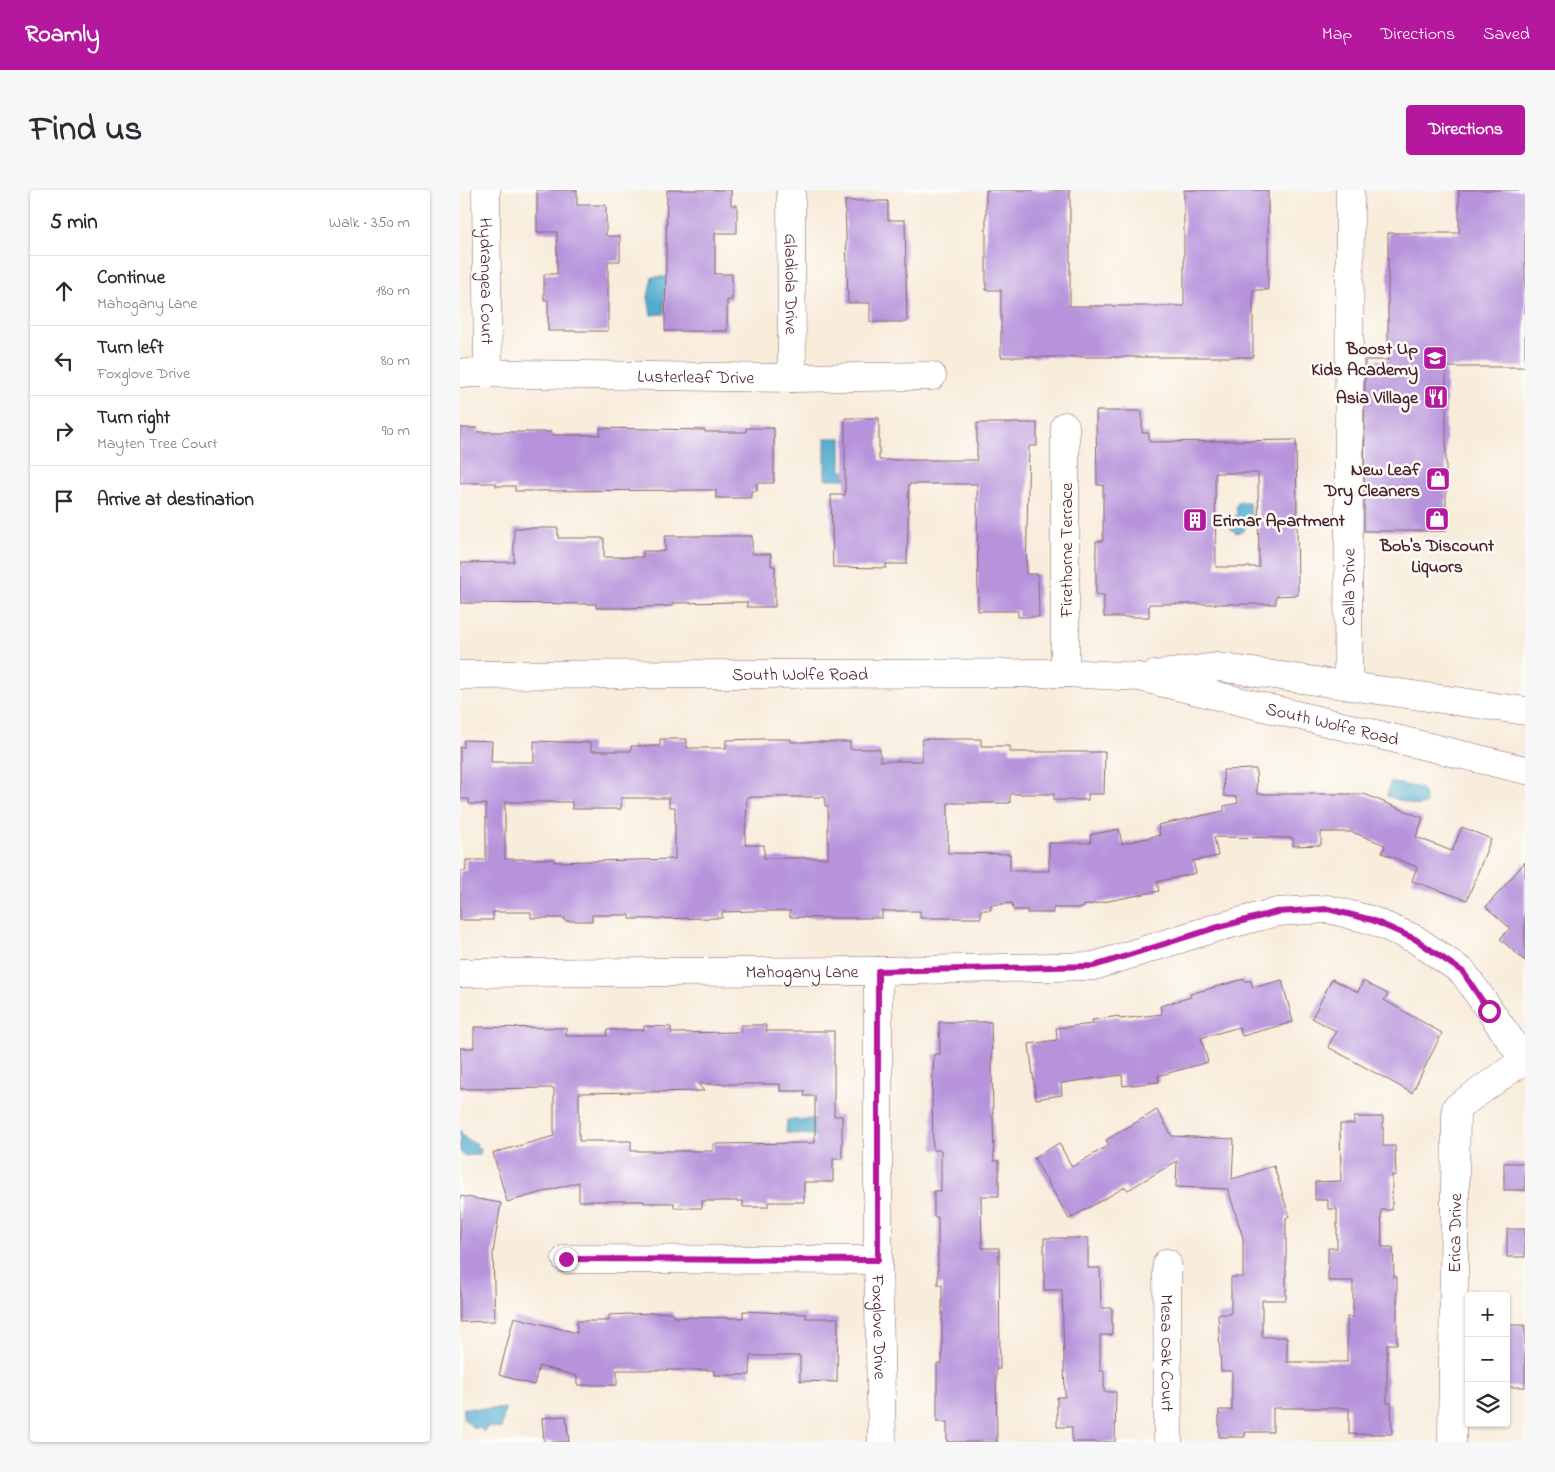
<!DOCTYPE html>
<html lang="en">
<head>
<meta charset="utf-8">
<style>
	body { margin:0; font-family:"Indie Flower",sans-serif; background:#f7f7f7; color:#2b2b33 }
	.controls { position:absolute; right:15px; bottom:15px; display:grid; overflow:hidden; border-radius:5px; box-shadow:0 1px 4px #0004 }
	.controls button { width:45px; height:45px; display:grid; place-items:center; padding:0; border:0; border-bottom:1px solid #e1e1e2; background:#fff; color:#2b2b33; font:25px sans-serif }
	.stop { position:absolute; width:15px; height:15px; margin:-11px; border:4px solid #b5179e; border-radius:50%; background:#fff }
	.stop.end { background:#b5179e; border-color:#fff; box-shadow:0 1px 5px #0008 }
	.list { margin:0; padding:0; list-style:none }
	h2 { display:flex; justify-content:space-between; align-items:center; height:65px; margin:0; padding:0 20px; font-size:21px }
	h2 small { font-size:16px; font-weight:400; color:#7c7c81 }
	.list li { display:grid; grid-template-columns:32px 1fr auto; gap:15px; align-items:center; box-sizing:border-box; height:70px; padding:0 20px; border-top:1px solid #e1e1e2 }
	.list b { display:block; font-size:19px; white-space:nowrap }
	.list p { margin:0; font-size:16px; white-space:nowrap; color:#7c7c81 }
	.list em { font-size:16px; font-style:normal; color:#7c7c81 }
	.icon { flex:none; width:28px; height:28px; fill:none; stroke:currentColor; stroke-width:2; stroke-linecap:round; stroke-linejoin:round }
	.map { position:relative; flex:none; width:1065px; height:1252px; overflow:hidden; border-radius:5px }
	header { display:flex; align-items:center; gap:30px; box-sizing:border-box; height:70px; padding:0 25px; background:#b5179e; color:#fff }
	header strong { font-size:24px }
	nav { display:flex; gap:28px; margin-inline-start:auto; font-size:18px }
	.intro { display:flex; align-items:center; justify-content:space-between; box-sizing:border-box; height:120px; padding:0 30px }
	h1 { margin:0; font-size:35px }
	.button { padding:12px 22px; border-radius:5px; background:#b5179e; color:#fff; font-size:18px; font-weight:700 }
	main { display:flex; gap:30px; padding:0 30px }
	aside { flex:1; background:#fff; border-radius:5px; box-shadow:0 1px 4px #0004 }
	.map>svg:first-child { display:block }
</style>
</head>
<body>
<header>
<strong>Roamly</strong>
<nav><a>Map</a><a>Directions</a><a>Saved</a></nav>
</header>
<div class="intro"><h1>Find us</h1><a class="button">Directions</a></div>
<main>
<aside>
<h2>5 min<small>Walk · 350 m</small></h2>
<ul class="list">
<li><svg class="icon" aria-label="ahead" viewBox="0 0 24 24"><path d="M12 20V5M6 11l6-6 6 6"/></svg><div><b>Continue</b><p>Mahogany Lane</p></div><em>180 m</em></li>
<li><svg class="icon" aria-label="left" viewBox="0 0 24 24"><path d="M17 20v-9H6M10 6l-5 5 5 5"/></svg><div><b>Turn left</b><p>Foxglove Drive</p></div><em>80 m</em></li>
<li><svg class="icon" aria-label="right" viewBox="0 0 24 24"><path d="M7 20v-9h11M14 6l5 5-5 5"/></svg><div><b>Turn right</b><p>Mayten Tree Court</p></div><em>90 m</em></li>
<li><svg class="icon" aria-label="arrive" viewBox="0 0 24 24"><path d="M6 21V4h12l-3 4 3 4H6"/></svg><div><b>Arrive at destination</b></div></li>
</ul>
</aside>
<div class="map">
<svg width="1065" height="1252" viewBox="0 0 1065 1252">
	<rect width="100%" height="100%" fill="#fdfcf7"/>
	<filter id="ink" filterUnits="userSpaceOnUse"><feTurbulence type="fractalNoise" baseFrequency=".02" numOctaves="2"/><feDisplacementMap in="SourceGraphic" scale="10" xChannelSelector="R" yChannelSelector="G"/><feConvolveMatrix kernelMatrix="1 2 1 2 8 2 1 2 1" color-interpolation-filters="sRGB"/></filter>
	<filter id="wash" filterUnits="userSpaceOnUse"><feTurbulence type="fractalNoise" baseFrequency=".0096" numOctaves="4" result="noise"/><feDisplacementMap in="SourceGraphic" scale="20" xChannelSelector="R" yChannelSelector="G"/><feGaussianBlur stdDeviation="1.12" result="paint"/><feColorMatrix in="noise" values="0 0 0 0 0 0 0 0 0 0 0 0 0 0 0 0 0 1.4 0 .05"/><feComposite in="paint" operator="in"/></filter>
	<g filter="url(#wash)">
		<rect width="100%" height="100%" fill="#f8ecdb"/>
		<g fill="#51adcf" stroke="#4e667d">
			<path d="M 192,87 L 209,87 L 209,100 L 204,100 L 204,124 L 191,125 L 188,107 Z"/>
			<path d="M 365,248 L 381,248 L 381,280 L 385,282 L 385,289 L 365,289 Z"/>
			<path d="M 779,311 L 789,312 L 791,324 L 784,341 L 776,343 L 771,339 L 771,332 L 777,324 L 776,316 Z"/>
			<path d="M 930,592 L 960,598 L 964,602 L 966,614 L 958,616 L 927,606 Z"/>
			<path d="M 348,929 L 367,930 L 365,946 L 326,943 L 327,930 Z"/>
			<path d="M 0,940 C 6,950 6,950 17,953 L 16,959 L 20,959 L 20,965 L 4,966 L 0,962 Z"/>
			<path d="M 4,1218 L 45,1219 L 41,1239 L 29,1236 L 23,1242 L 20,1237 L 14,1239 L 3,1228 Z"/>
		</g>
		<g id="blocks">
			<g fill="#b693db" fill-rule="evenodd">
				<path d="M 77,0 L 117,0 L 117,15 L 146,15 L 146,46 L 160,46 L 160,71 L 148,71 L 148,141 L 88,141 L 88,110 L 84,110 L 84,84 L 97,84 L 97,42 L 77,42 Z"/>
				<path d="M 207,0 L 271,0 L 271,15 L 277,15 L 277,43 L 255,43 L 255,84 L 272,84 L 272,110 L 267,110 L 267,141 L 205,141 Z"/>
				<path d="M 526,0 L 610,0 L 610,116 L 724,116 L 724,0 L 808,0 L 808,100 L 793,100 L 793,167 L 541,167 L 541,100 L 526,100 Z"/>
				<path d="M 999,0 L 1065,0 L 1065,177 L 986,177 L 986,341 L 904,341 L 905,170 L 928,170 L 928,43 L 999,43 Z"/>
				<path d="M 385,11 L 428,11 L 428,30 L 445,30 L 447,132 L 410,132 L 410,113 L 388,113 Z"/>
				<path d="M 636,221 L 682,221 L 682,243 L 689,243 L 689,252 L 836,250 L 838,405 L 816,406 L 816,414 L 689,414 L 689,427 L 644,427 L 644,405 L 636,405 L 636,351 L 643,351 L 643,295 L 637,295 ZM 755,283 L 798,283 L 799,377 L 756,377 Z"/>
				<path d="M 385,228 L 419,228 L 419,270 L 517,270 L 517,233 L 577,233 L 577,256 L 569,256 L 566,384 L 578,384 L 579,427 L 558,427 L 558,421 L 518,421 L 517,294 L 449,294 L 447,374 L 426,374 L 426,378 L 373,377 L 371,305 L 385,305 Z"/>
				<path d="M 0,238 L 18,238 L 18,242 L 91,242 L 91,245 L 140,245 L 140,238 L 245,240 L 245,242 L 286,242 L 286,238 L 314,238 L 314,293 L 297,293 L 297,301 L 291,301 L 291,308 L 256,308 L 256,300 L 55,301 L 55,296 L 36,296 L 36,293 L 0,293 Z"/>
				<path d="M 54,338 L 98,338 L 98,348 L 144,348 L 144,367 L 183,367 L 183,361 L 205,361 L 205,346 L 292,346 L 292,364 L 311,364 L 311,376 L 315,376 L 315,417 L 287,417 L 287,412 L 213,413 L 213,416 L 166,418 L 136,418 L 136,414 L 0,413 L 0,373 L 54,372 Z"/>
				<path d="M 200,549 L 227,549 L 227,558 L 266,558 L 266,550 L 299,549 L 331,549 L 331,552 L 390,552 L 390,559 L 420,559 L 420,571 L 462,571 L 462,549 L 521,549 L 521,556 L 550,556 L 550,562 L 645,562 L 644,604 L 628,604 L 628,610 L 594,610 L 594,604 L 550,604 L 550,613 L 488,613 L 488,663 L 550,664 L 550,681 L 589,681 L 589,653 L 631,653 L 630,645 L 659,639 L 662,654 L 700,645 L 698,635 L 764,621 L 764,616 L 778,613 L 777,607 L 764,606 L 763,580 L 796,579 L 797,604 L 904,604 L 963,628 L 956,647 L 992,661 L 1002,637 L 1031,649 L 1007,710 L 952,691 L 957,677 L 922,663 L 925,655 L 892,642 L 861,642 L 861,655 L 833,656 L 833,648 L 754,647 L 758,666 L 733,671 L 736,683 L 697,692 L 699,701 L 623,716 L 623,718 L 593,718 L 593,723 L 567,723 L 567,720 L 553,720 L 552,713 L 531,715 L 531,720 L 521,720 L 521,728 L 460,728 L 460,721 L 422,721 L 422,728 L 366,728 L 330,727 L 330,721 L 292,721 L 262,722 L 262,728 L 170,729 L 170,725 L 132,725 L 132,731 L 105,731 L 105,728 L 71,728 L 71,722 L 33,722 L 33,730 L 0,730 L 0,681 L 6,681 L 6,670 L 26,670 L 26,614 L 9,614 L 9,609 L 0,609 L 0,557 L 4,557 L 4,550 L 32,551 L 31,572 L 74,572 L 74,551 L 131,553 L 131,561 L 171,561 L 171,556 L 200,556 ZM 287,607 L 365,607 L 365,616 L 368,616 L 368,668 L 304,668 L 304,655 L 285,655 ZM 161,608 L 209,608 L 209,617 L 215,617 L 215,669 L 94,672 L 94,669 L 45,669 L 45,612 L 112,612 L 112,619 L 161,619 Z"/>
				<path d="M 1065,672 L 1065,771 L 1040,749 L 1050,738 L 1026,717 Z"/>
				<path d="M 784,789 L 784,791 L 791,791 L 793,798 L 822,790 L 833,832 L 782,846 L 779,837 L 741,848 L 748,872 L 698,886 L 699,892 L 663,896 L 662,885 L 601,893 L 602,905 L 576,909 L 569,854 L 597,850 L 596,838 L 633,834 L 632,830 L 659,826 L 660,829 L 702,824 L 700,816 L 731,807 L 730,804 Z"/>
				<path d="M 872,789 L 898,802 L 903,791 L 928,804 L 924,810 L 982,843 L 952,903 L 868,857 L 876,841 L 852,828 Z"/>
				<path d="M 479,832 L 531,832 L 534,971 L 539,971 L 539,1006 L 521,1006 L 522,1058 L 539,1058 L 540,1179 L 536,1179 L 537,1252 L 487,1252 L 487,1232 L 477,1232 L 477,1174 L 482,1174 L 482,1095 L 478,1095 L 478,1027 L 474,1027 L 474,1001 L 481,1001 L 481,960 L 473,960 L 472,903 L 474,864 L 480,864 Z"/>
				<path d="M 281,835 L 306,835 L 306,841 L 374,841 L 374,926 L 382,926 L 382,969 L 373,969 L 373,992 L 344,992 L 344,1012 L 308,1012 L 308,1017 L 283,1017 L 283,1011 L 242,1011 L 242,1018 L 214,1018 L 214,1013 L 184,1013 L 184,1011 L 119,1011 L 119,992 L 47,1012 L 33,963 L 94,946 L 94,898 L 0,899 L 0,858 L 14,858 L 14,837 L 106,838 L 106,846 L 147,846 L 147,840 L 184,840 L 184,836 L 211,837 L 211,843 L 281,842 ZM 238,894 L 320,894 L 320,901 L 345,901 L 344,906 L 355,906 L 355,953 L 253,954 L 253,961 L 171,961 L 171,951 L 119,951 L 119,903 L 244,901 Z"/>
				<path d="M 697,920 L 712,946 L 774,949 L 772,989 L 814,976 L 829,1026 L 826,1028 L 826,1110 L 802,1110 L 802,1147 L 827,1147 L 827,1172 L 887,1172 L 887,1127 L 893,1127 L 893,1091 L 868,1091 L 868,1058 L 877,1058 L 877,1019 L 868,1019 L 868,1010 L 855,1010 L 855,992 L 881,991 L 880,934 L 894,934 L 894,927 L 923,927 L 923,956 L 935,956 L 936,985 L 932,985 L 932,1020 L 921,1020 L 922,1057 L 933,1057 L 934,1087 L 937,1087 L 937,1154 L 927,1154 L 927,1213 L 931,1213 L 932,1244 L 889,1244 L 889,1218 L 813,1218 L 813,1242 L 785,1242 L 785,1247 L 759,1247 L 759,1220 L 772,1220 L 772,1181 L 761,1181 L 758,1124 L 771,1124 L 771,1087 L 783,1087 L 783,1048 L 768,999 L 716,997 L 717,971 L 668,1000 L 665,997 L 609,1029 L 574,968 L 599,953 L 612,977 L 649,955 L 646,950 Z"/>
				<rect x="1044" y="973" width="21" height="27"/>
				<path d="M 0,1006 L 41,1013 L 33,1062 L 35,1131 L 0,1132 Z"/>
				<rect x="1047" y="1039" width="18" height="28"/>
				<path d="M 584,1048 L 628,1048 L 628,1078 L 640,1078 L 641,1118 L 652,1118 L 652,1145 L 640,1145 L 640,1181 L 644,1181 L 644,1202 L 656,1202 L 655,1252 L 612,1252 L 612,1237 L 597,1237 L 597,1207 L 605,1207 L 602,1100 L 584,1100 Z"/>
				<path d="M 283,1121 L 346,1124 L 346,1128 L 378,1128 L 377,1192 L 340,1191 L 340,1166 L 290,1166 L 290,1185 L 254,1185 L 254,1180 L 157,1180 L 157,1195 L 117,1195 L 117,1186 L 79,1176 L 74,1195 L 39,1185 L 54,1127 L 117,1143 L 117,1131 L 149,1131 L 149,1125 L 213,1122 L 213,1127 L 283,1128 Z"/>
				<rect x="1046" y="1135" width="19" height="62"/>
				<path d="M 106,1226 L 109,1252 L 84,1252 L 82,1228 Z"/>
			</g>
		</g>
	</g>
	<g filter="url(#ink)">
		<use href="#blocks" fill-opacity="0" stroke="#876769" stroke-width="1"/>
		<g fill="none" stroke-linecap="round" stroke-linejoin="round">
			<defs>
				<g id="minor">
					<path id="s1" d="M 26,0 L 28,183"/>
					<path id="s2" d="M 331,0 L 332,188"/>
					<path id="s3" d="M 0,183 L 332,188 L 472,186"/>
					<path d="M 605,483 L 605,236"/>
					<path id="s4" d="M 888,495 L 890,0"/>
					<path id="s5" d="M 418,781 L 418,1070 L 422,1252"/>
					<path id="s6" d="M 0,783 L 418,781 L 634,776 L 755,738 L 817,722 L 868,719 L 911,730 L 955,749 L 1003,782 L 1065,871"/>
					<path d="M 106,1069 L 418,1070"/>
					<path id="s7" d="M 707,1073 L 708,1252"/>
					<path id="s8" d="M 992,1252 L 996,918 L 1064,870"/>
				</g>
				<g id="major">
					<path id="s9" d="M 0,485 L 605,483 L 679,487 L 1065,580"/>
					<path d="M 695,485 L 758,477 L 1065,521"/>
				</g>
			</defs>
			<use href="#minor" stroke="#876769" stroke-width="29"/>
			<use href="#major" stroke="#876769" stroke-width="29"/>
			<use href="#minor" stroke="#fff" stroke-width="28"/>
			<use href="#major" stroke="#fff" stroke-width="28"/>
		</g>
	</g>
	<g fill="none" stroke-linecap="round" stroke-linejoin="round" filter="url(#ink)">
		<path stroke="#b5179e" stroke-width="6" d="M 106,1069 L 418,1070 L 418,781 L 634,776 L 755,738 L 817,722 L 868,719 L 912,730 L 955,749 L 1003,782 L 1029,821"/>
	</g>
	<defs>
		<symbol id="school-square" viewBox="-11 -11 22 22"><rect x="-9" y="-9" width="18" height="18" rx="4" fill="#b5179e" stroke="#fdfcf7"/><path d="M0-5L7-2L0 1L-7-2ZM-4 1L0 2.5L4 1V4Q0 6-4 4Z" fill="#fff"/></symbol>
		<symbol id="restaurant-square" viewBox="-11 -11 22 22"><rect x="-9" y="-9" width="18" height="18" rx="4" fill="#b5179e" stroke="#fdfcf7"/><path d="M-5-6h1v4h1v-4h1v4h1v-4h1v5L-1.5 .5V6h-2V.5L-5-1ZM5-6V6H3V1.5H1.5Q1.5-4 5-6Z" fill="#fff"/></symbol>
		<symbol id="shop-square" viewBox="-11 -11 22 22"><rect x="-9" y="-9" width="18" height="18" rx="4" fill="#b5179e" stroke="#fdfcf7"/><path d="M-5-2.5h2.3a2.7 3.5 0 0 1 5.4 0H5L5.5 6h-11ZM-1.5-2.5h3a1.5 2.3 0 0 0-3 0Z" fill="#fff"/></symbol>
		<symbol id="building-square" viewBox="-11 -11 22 22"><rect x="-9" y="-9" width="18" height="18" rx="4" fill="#b5179e" stroke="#fdfcf7"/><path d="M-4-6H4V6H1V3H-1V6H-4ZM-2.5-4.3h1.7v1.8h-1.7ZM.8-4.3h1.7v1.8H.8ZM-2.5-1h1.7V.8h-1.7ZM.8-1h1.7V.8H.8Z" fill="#fff"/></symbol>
	</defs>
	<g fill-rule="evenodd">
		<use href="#school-square" x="961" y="154" width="28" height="28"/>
		<use href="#restaurant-square" x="962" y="193" width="28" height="28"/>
		<use href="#shop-square" x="964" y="275" width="28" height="28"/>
		<use href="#shop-square" x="963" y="315" width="28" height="28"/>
		<use href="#building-square" x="721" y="316" width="28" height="28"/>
	</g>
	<g text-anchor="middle" stroke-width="5" stroke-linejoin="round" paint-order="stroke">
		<g font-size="18" fill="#4a1f2b" stroke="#fdfcf7">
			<text dy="6" stroke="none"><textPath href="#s1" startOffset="91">Hydrangea Court</textPath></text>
			<text dy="6" stroke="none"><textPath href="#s2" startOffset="94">Gladiola Drive</textPath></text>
			<text dy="6" stroke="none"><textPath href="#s3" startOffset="236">Lusterleaf Drive</textPath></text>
			<text transform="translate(606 360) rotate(-90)" y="6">Firethorne Terrace</text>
			<text dy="6" stroke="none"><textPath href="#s4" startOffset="98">Calla Drive</textPath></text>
			<text dy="6" stroke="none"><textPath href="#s9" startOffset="340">South Wolfe Road</textPath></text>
			<text dy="6" stroke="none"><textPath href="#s9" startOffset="878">South Wolfe Road</textPath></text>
			<text dy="6" stroke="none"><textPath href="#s6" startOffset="342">Mahogany Lane</textPath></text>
			<text dy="6" stroke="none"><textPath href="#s8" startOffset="209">Erica Drive</textPath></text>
			<text dy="6" stroke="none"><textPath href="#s5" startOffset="356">Foxglove Drive</textPath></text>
			<text dy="6" stroke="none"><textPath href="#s7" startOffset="90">Mesa Oak Court</textPath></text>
		</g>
		<g font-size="18" font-weight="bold" fill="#4a1f2b" stroke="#fdfcf7" text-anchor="end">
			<text x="958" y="164">Boost Up<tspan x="958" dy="21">Kids Academy</tspan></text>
			<text x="958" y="213">Asia Village</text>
			<text x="960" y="285">New Leaf<tspan x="960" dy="21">Dry Cleaners</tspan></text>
			<text x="752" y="336" text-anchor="start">Erimar Apartment</text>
			<text x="977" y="361" text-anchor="middle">Bob's Discount<tspan x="977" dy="21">Liquors</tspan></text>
		</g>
	</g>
</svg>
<div class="controls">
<button>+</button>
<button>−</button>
<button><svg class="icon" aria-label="layers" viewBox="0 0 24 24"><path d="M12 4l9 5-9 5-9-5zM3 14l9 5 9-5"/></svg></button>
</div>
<div class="stop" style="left:1029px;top:821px"></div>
<div class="stop end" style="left:106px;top:1069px"></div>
</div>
</main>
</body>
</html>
